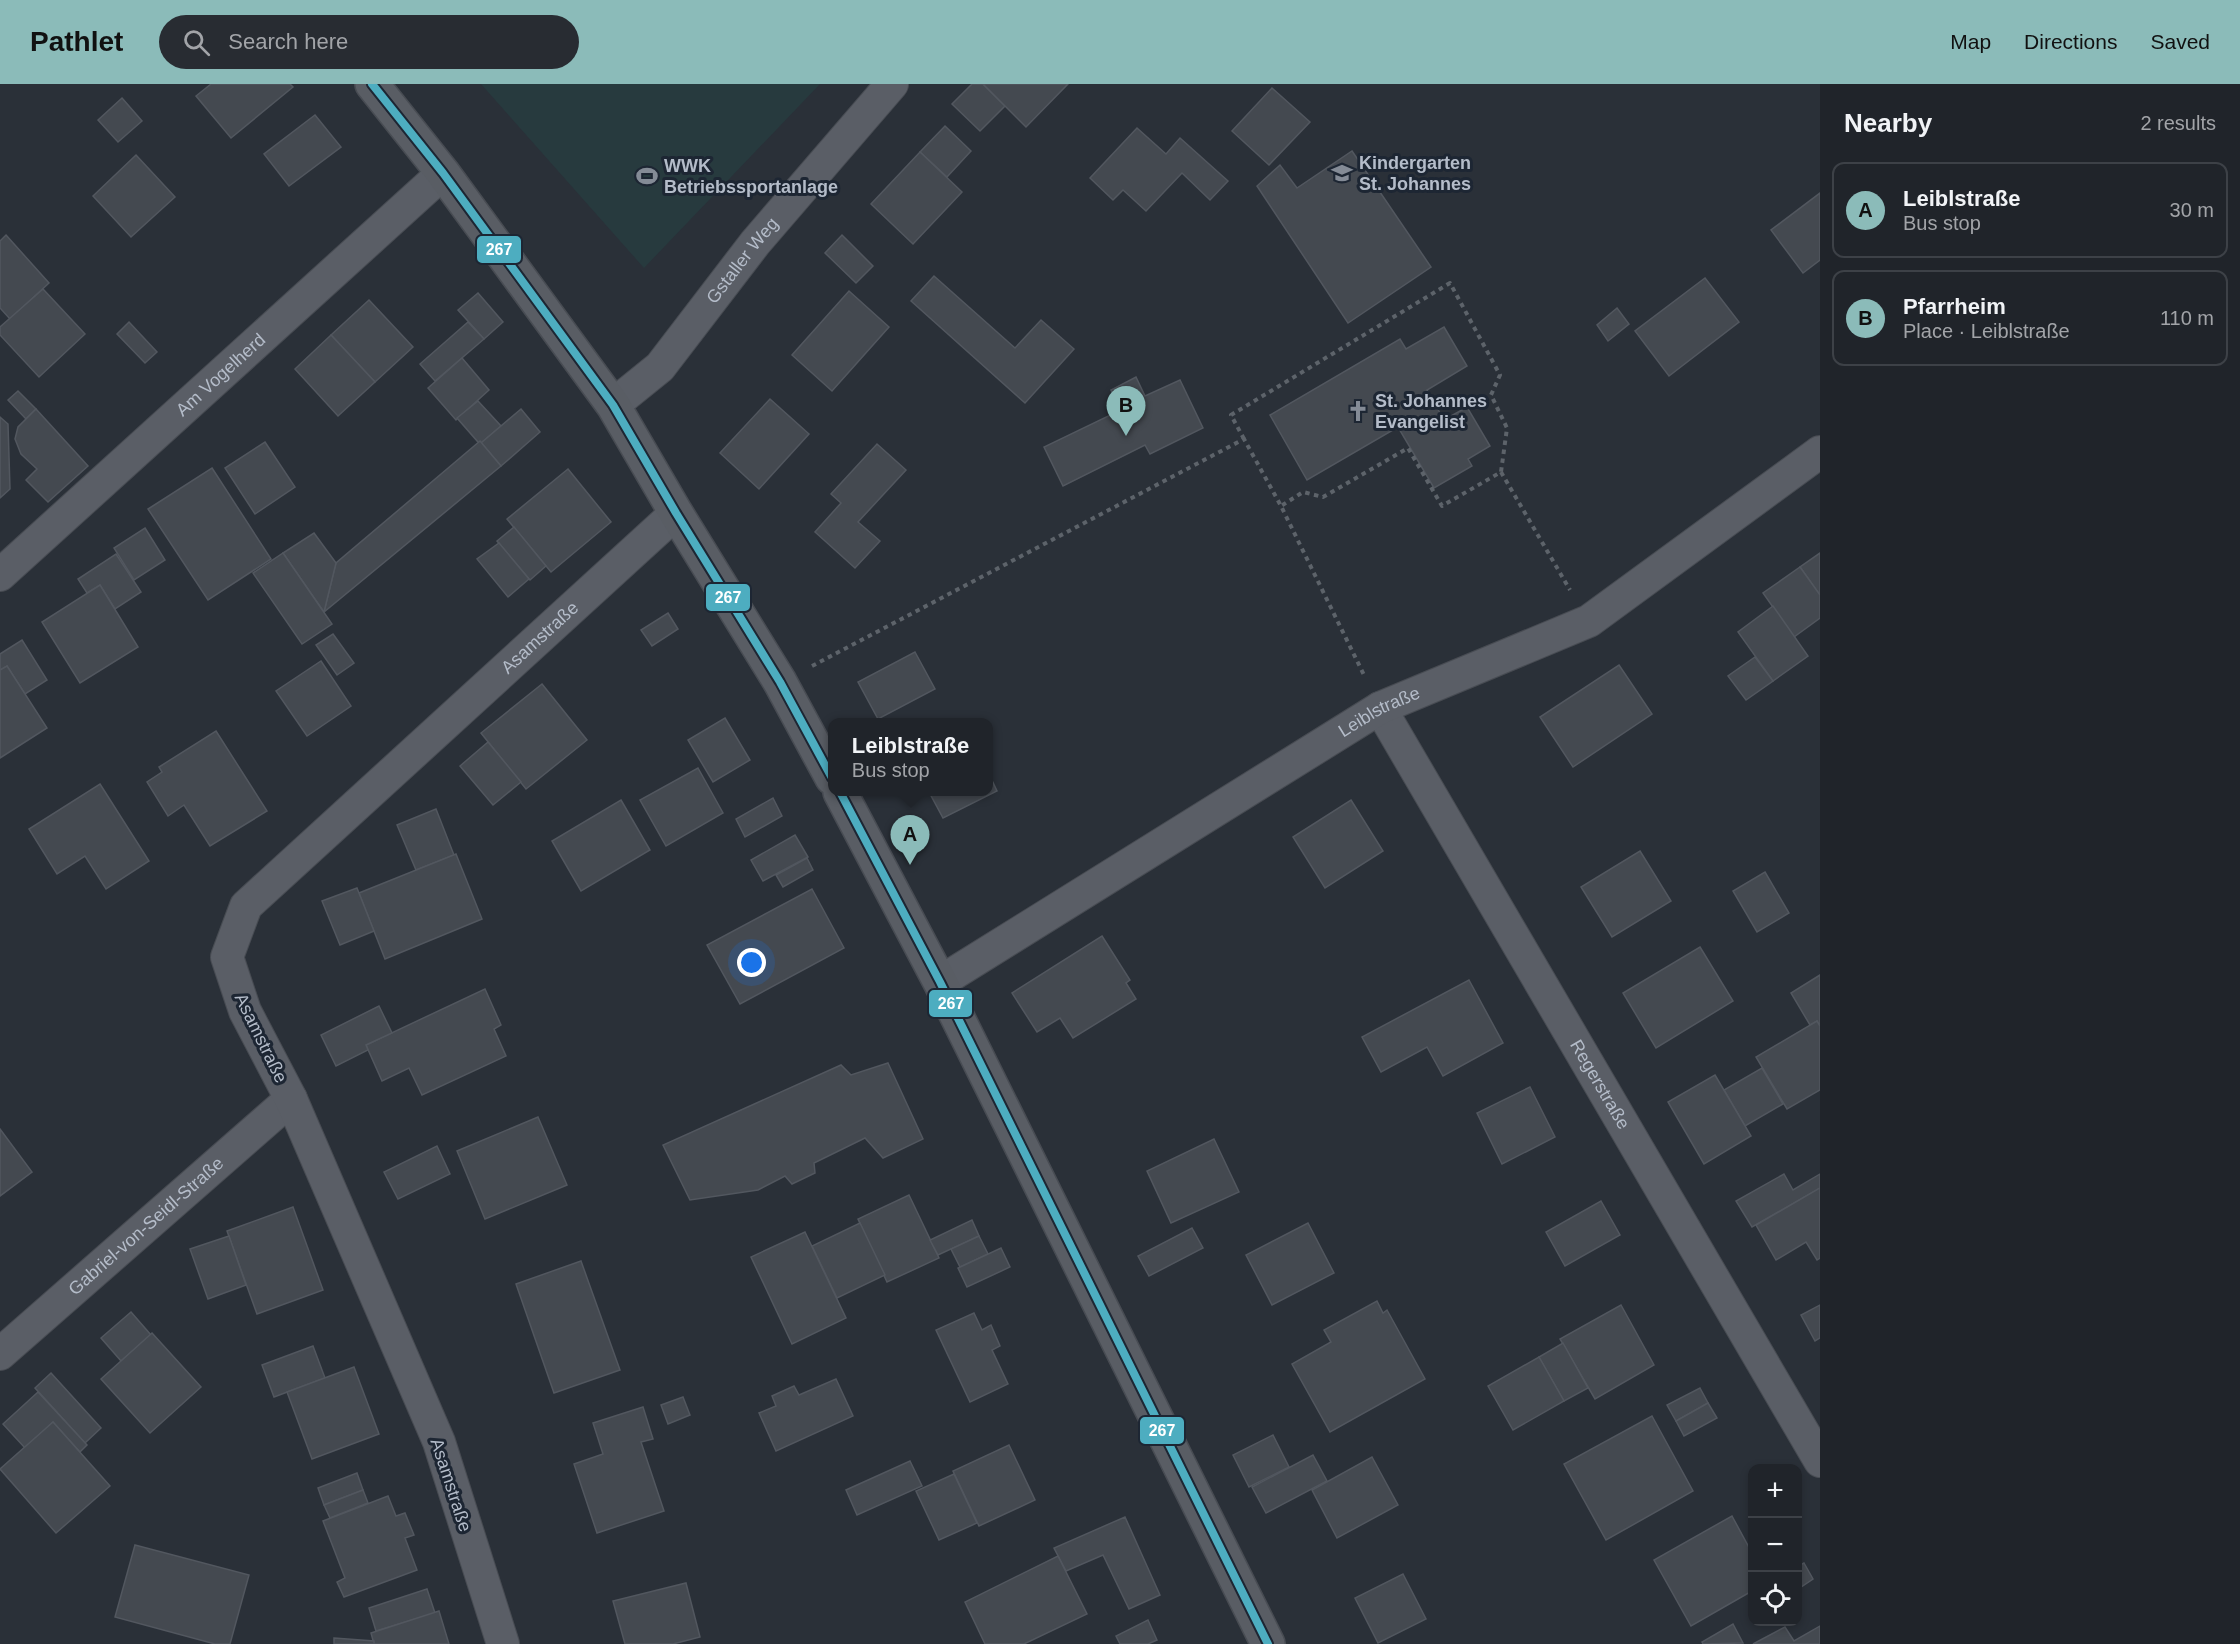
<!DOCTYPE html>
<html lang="en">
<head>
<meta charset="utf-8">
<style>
	body { margin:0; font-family:Helvetica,sans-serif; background:#282c32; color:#f1f3f6 }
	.controls { position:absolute; right:18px; bottom:18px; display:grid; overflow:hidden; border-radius:12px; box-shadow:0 3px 9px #0003 }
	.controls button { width:54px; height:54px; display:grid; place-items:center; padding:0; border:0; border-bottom:2px solid #3d4147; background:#20242a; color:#f1f3f6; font:30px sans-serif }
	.you { position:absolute; left:752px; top:879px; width:21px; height:21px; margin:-15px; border:4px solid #fff; border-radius:50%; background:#1a73e8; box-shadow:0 0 0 9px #1a73e833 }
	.badge { display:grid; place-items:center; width:39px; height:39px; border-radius:50%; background:#8bbbb9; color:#111; font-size:20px; font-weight:700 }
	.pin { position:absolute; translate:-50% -50px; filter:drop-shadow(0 2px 3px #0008) }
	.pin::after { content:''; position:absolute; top:32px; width:21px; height:18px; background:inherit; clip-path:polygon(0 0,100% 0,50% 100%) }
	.popup { position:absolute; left:828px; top:634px; width:165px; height:78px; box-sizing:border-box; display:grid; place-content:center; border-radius:12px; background:#20242a; filter:drop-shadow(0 2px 4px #0005); font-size:20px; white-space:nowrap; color:#a2a4a8 }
	.popup b { font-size:22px; color:#f1f3f6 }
	.popup::after { content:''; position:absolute; left:50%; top:100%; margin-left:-12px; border:12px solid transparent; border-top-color:#20242a }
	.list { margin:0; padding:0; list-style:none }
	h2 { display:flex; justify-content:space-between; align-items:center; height:78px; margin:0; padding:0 24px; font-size:26px }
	h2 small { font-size:20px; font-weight:400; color:#a2a4a8 }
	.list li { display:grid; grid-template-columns:39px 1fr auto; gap:18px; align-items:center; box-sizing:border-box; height:96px; margin:0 12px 12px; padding:0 12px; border:2px solid #3d4147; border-radius:12px }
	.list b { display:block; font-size:22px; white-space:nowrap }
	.list p { margin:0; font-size:20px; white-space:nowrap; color:#a2a4a8 }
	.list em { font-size:20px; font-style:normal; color:#a2a4a8 }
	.icon { flex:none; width:33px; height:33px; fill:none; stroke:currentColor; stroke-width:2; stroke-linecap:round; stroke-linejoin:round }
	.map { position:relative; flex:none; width:1820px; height:1560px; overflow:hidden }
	header { display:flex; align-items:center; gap:36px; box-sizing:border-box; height:84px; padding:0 30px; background:#8bbbb9; color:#111 }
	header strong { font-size:28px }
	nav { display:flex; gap:33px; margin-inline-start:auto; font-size:21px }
	.search { width:420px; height:54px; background:#282c32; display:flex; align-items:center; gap:15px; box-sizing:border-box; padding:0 21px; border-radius:33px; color:#a2a4a8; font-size:22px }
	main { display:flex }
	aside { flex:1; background:#20242a }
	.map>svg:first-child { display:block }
</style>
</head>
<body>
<header>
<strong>Pathlet</strong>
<div class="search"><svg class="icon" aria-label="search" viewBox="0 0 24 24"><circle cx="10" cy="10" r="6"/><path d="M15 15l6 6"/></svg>Search here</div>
<nav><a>Map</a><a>Directions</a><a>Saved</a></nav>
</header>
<main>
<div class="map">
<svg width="1820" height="1560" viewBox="0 0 1820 1560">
	<rect width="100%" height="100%" fill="#2a3038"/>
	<path fill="#273a3e" d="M 481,0 L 820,0 L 644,184 Z"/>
	<g fill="#444950" stroke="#52575f" stroke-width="1.5">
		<path d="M 211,0 L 290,0 L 293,3 L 231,54 L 196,12 Z"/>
		<path d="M 972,0 L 983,0 L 1005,22 L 980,47 L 952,20 Z"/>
		<path d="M 983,0 L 1068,0 L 1026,43 Z"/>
		<path d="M 1272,4 L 1310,38 L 1269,81 L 1232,47 Z"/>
		<path d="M 122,14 L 142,37 L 118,58 L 98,36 Z"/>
		<path d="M 315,31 L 341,63 L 289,102 L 264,70 Z"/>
		<path d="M 945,42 L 971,67 L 947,93 L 920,68 Z"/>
		<path d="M 1137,44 L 1166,70 L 1180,54 L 1228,97 L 1210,116 L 1182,89 L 1146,127 L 1123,106 L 1113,116 L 1090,94 Z"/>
		<path d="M 1352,67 L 1431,183 L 1348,239 L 1257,102 L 1280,81 L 1297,104 Z"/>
		<path d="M 920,68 L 962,108 L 913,160 L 871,120 Z"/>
		<path d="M 136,71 L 175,113 L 131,153 L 93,112 Z"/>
		<path d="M 1820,109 L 1820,176 L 1803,189 L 1771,146 Z"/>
		<path d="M 6,151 L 49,199 L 10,235 L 0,224 L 0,157 Z"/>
		<path d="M 842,151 L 873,182 L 856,199 L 825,169 Z"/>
		<path d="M 934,192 L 1015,264 L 1041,236 L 1074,265 L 1025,319 L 911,217 Z"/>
		<path d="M 1705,194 L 1739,238 L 1669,292 L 1635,247 Z"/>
		<path d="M 43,205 L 85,250 L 39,293 L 0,251 L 0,243 Z"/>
		<path d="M 849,207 L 889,243 L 832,307 L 792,271 Z"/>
		<path d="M 478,209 L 503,238 L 484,255 L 458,226 Z"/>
		<path d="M 369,216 L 413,263 L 375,298 L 331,251 Z"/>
		<path d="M 1617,224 L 1629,240 L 1608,257 L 1597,241 Z"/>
		<path d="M 129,238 L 157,268 L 145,279 L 117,250 Z"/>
		<path d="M 468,238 L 484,255 L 435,297 L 420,280 Z"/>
		<path d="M 1444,243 L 1467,282 L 1427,306 L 1444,336 L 1467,323 L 1490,362 L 1468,375 L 1472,382 L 1434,404 L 1398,343 L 1307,396 L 1270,331 L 1400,255 L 1406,265 Z"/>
		<path d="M 331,251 L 375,298 L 338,332 L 295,285 Z"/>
		<path d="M 462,274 L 489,306 L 456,336 L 428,304 Z"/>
		<path d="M 1136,293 L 1145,312 L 1180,296 L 1203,344 L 1150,370 L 1145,361 L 1063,402 L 1044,363 L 1121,326 L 1111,306 Z"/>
		<path d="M 18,307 L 36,325 L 26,335 L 8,316 Z"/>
		<path d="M 770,315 L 809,350 L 759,405 L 720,369 Z"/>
		<path d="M 478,317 L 501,342 L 481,359 L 478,358 L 457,334 Z"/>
		<path d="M 36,325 L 88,382 L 48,418 L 26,396 L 37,385 L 21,370 L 15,355 L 18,343 Z"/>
		<path d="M 521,325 L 540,348 L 501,382 L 481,359 Z"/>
		<path d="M 0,333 L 8,340 L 10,405 L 0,414 Z"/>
		<path d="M 480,357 L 501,382 L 324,528 L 336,479 Z"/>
		<path d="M 265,358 L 295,403 L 255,430 L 225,384 Z"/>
		<path d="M 877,360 L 906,386 L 858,438 L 880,457 L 855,484 L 815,448 L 841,419 L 831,410 Z"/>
		<path d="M 212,384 L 271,475 L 208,516 L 148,425 Z"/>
		<path d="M 568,385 L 611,438 L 551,488 L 507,435 Z"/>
		<path d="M 514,443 L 546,482 L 530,496 L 497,457 Z"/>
		<path d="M 145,444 L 165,476 L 134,496 L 114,464 Z"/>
		<path d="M 314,449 L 336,479 L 324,528 L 283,469 Z"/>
		<path d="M 499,459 L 529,495 L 508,513 L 477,475 Z"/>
		<path d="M 283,469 L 332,540 L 302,560 L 253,489 Z"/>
		<path d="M 1820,469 L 1820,511 L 1800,483 Z"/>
		<path d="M 116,470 L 141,508 L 115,525 L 100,501 L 87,509 L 78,495 Z"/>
		<path d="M 1800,483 L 1820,511 L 1820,534 L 1794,553 L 1763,509 Z"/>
		<path d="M 100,501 L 138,563 L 80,599 L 42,538 Z"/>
		<path d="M 1773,522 L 1808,572 L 1773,597 L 1738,548 Z"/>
		<path d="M 668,529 L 678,545 L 652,562 L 641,546 Z"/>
		<path d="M 333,550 L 354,579 L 337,591 L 316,561 Z"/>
		<path d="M 22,556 L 47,596 L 25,610 L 7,582 L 0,586 L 0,570 Z"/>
		<path d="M 915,568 L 935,605 L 878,635 L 858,598 Z"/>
		<path d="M 1755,573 L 1773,597 L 1746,616 L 1728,592 Z"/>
		<path d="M 321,577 L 351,622 L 307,652 L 276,607 Z"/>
		<path d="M 1619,581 L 1652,630 L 1573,683 L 1540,633 Z"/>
		<path d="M 7,582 L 47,644 L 0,674 L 0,586 Z"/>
		<path d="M 542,600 L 587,656 L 526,705 L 481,649 Z"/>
		<path d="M 725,634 L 750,676 L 713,698 L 688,656 Z"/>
		<path d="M 216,647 L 267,727 L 210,762 L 184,721 L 168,732 L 147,698 L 162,688 L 159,683 Z"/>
		<path d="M 488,658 L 521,698 L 493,721 L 460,682 Z"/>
		<path d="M 698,684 L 723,729 L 666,762 L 640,716 Z"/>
		<path d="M 988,688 L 997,707 L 943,734 L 929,708 L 988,708 Z"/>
		<path d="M 100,700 L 149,777 L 106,805 L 85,772 L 57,790 L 29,745 Z"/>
		<path d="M 773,714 L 782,732 L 745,753 L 736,735 Z"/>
		<path d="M 621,716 L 650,766 L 581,807 L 552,757 Z"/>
		<path d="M 1351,716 L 1383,767 L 1325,804 L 1293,753 Z"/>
		<path d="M 436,725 L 454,771 L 416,786 L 397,741 Z"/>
		<path d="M 795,751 L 808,773 L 763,797 L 751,776 Z"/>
		<path d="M 1640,767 L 1671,817 L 1612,853 L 1581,803 Z"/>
		<path d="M 456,770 L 482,835 L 385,875 L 359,809 Z"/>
		<path d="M 807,774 L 813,786 L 783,803 L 776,791 Z"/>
		<path d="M 1765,788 L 1789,829 L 1757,848 L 1733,807 Z"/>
		<path d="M 357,804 L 374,847 L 340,861 L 322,817 Z"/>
		<path d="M 812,805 L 844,864 L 740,920 L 707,861 Z"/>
		<path d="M 1102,852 L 1130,896 L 1126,899 L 1136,915 L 1073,954 L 1060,934 L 1037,948 L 1012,909 Z"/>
		<path d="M 1700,863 L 1733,917 L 1656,964 L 1623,909 Z"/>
		<path d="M 1820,891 L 1820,942 L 1817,937 L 1810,941 L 1791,909 Z"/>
		<path d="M 1469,896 L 1503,959 L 1443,992 L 1427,963 L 1381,988 L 1362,953 Z"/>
		<path d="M 485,905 L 501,941 L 494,945 L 506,972 L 422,1011 L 409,984 L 382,997 L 366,961 Z"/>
		<path d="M 379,922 L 392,949 L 366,961 L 368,966 L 336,982 L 321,951 Z"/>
		<path d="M 1817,937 L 1820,942 L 1820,1006 L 1787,1025 L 1756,973 Z"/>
		<path d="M 888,979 L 923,1055 L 883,1074 L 865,1054 L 814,1079 L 815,1089 L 792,1100 L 785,1092 L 758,1106 L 690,1116 L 663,1061 L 841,981 L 851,991 Z"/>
		<path d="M 1762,984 L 1783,1020 L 1745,1042 L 1724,1006 Z"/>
		<path d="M 1715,991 L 1751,1052 L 1704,1080 L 1668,1018 Z"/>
		<path d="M 1530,1003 L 1555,1053 L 1502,1080 L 1477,1029 Z"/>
		<path d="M 538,1033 L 567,1101 L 485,1135 L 457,1067 Z"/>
		<path d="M 0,1045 L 32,1088 L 0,1112 Z"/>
		<path d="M 1214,1055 L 1239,1108 L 1171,1139 L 1147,1087 Z"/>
		<path d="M 437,1062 L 450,1090 L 398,1115 L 384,1088 Z"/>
		<path d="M 1784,1090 L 1793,1106 L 1820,1090 L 1820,1104 L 1752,1143 L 1736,1117 Z"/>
		<path d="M 1820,1104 L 1820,1174 L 1817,1176 L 1806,1158 L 1776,1176 L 1756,1141 Z"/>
		<path d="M 909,1111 L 939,1174 L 887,1198 L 858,1135 Z"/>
		<path d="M 1601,1117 L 1620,1151 L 1565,1182 L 1546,1148 Z"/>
		<path d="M 293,1123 L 323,1206 L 257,1230 L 227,1147 Z"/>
		<path d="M 972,1136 L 979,1152 L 938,1171 L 930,1156 Z"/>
		<path d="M 860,1139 L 885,1191 L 837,1214 L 812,1162 Z"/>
		<path d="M 1308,1139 L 1334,1189 L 1272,1221 L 1246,1171 Z"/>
		<path d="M 1192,1144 L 1203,1164 L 1149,1192 L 1138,1172 Z"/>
		<path d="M 805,1148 L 846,1234 L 792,1260 L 751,1173 Z"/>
		<path d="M 229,1152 L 246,1201 L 208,1215 L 190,1165 Z"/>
		<path d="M 979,1152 L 988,1170 L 960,1183 L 951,1165 Z"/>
		<path d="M 1001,1164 L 1010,1183 L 967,1203 L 958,1184 Z"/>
		<path d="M 581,1177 L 620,1286 L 554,1309 L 516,1200 Z"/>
		<path d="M 1377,1217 L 1383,1229 L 1387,1226 L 1425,1295 L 1330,1348 L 1292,1280 L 1331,1258 L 1324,1246 Z"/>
		<path d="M 1621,1221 L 1654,1281 L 1595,1315 L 1560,1255 Z"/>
		<path d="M 1820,1221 L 1820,1254 L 1815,1257 L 1801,1231 Z"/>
		<path d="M 131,1228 L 151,1251 L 121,1277 L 101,1254 Z"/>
		<path d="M 974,1229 L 982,1246 L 991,1241 L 1000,1262 L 992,1266 L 1008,1300 L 970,1318 L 936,1246 Z"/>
		<path d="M 152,1249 L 201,1303 L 150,1349 L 101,1295 Z"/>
		<path d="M 1563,1259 L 1588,1304 L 1564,1317 L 1539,1273 Z"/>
		<path d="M 313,1262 L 325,1294 L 274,1313 L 262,1281 Z"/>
		<path d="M 1539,1273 L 1564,1317 L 1513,1346 L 1488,1302 Z"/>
		<path d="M 354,1283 L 379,1350 L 312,1375 L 287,1308 Z"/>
		<path d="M 51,1289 L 101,1344 L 85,1359 L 35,1304 Z"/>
		<path d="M 836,1295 L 853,1332 L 776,1367 L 759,1329 L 776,1322 L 772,1312 L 794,1302 L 799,1311 Z"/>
		<path d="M 1700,1304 L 1708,1319 L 1676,1337 L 1667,1321 Z"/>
		<path d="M 38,1308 L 87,1361 L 80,1368 L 53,1338 L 25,1364 L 3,1340 Z"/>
		<path d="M 683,1313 L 690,1331 L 668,1340 L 661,1321 Z"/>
		<path d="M 1708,1319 L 1717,1334 L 1684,1352 L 1676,1337 Z"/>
		<path d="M 643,1323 L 653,1355 L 641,1358 L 664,1427 L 597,1449 L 574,1380 L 603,1370 L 593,1339 Z"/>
		<path d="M 1652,1332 L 1693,1407 L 1606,1456 L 1564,1380 Z"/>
		<path d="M 53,1338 L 110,1402 L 56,1449 L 0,1385 Z"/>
		<path d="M 1273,1351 L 1289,1383 L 1249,1403 L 1233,1371 Z"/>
		<path d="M 1009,1361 L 1035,1416 L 979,1442 L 953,1387 Z"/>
		<path d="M 1313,1371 L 1327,1397 L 1266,1429 L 1252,1403 Z"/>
		<path d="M 1372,1373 L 1398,1421 L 1337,1454 L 1312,1406 Z"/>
		<path d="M 910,1377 L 922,1402 L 857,1431 L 846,1406 Z"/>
		<path d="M 357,1389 L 363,1406 L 324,1421 L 318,1404 Z"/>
		<path d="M 954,1390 L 977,1439 L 939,1456 L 916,1407 Z"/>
		<path d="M 363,1406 L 368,1419 L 330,1434 L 324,1421 Z"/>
		<path d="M 388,1412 L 396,1432 L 405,1429 L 414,1451 L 405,1454 L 417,1486 L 344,1513 L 337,1498 L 345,1494 L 323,1437 Z"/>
		<path d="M 1732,1432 L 1752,1469 L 1752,1507 L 1691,1542 L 1654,1476 Z"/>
		<path d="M 1125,1433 L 1160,1511 L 1129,1525 L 1103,1471 L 1066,1487 L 1054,1464 Z"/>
		<path d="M 135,1461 L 249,1491 L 230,1560 L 215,1560 L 115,1533 Z"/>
		<path d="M 1058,1472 L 1087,1530 L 1024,1560 L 985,1560 L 965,1518 Z"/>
		<path d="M 1804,1479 L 1813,1495 L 1798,1505 L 1798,1482 Z"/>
		<path d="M 1403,1490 L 1426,1535 L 1378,1559 L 1355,1514 Z"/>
		<path d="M 686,1499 L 700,1553 L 673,1560 L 625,1560 L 613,1517 Z"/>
		<path d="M 427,1505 L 435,1529 L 376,1547 L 369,1524 Z"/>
		<path d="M 439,1527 L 449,1560 L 374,1560 L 371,1549 Z"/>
		<path d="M 1148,1536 L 1157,1556 L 1148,1560 L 1120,1560 L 1116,1552 Z"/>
		<path d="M 1733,1540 L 1743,1559 L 1703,1560 L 1702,1558 Z"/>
		<path d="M 1820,1542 L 1820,1560 L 1753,1560 L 1785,1543 L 1794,1557 Z"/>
		<path d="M 334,1554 L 374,1557 L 374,1560 L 334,1560 Z"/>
	</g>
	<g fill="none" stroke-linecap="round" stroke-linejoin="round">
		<defs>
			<g id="street">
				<path id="s1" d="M 613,321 L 660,283 L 755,159 L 892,0"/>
				<path id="s2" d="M 0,491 L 443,89"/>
				<path id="s3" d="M 1380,624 L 1820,1377"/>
				<path id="s4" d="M 940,898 L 1380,624 L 1589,537 L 1820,368"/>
				<path id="s5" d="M 0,1270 L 291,1015"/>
				<path id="s6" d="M 503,1560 L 439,1358 L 291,1015 L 245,927 L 227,873 L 246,822 L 676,429"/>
			</g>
			<g id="secondary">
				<path d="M 372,0 L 443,89 L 613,321 L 676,429 L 780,598 L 832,694"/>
				<path d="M 840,708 L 940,898 L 1268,1560"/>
			</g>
		</defs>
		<use href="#street" stroke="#484c53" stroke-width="34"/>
		<use href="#secondary" stroke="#484c53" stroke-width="36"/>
		<g stroke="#5d636a" stroke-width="4" stroke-dasharray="4.5 4.5" stroke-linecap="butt">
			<path d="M 1244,355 L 1231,331 L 1450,199 L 1500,291 L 1491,311 L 1507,344 L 1501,388 L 1442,422 L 1408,364 L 1323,413 L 1303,408 L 1281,422"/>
			<path d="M 1501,388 L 1570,506"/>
			<path d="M 812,582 L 1244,355 L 1281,422 L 1364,591"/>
		</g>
		<use href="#street" stroke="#5a5e66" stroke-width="32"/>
		<use href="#secondary" stroke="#595d64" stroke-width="33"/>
		<defs>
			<g id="bus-1">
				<path d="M 372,0 L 443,89 L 613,321 L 676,429 L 780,598 L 832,694"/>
				<path d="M 840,708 L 940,898 L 1268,1560"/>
			</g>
		</defs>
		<use href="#bus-1" stroke="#1d2633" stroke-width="12"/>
		<use href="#bus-1" stroke="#4dadc0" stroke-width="8"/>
	</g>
	<defs>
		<symbol id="school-bare" viewBox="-9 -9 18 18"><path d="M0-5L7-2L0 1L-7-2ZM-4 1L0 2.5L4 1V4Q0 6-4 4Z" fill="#848b96" stroke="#1d2633" stroke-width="2.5" paint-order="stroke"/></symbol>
		<symbol id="stadium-bare" viewBox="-9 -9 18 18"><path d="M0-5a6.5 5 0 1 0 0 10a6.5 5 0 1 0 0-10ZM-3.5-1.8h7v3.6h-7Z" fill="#848b96" stroke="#1d2633" stroke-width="2.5" paint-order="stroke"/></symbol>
		<symbol id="church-bare" viewBox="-9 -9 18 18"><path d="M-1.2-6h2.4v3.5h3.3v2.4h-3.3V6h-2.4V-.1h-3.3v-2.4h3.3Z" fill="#848b96" stroke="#1d2633" stroke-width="2.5" paint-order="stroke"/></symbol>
	</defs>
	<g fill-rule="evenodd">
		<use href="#school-bare" x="1327" y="74" width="30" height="30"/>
		<use href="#stadium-bare" x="632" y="77" width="30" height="30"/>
		<use href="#church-bare" x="1343" y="312" width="30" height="30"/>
	</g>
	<g text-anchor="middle" stroke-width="6" stroke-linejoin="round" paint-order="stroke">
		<g font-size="18" font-weight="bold" fill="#b4bcc9" stroke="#1d2633" text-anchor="start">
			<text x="1359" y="85">Kindergarten<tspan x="1359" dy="21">St. Johannes</tspan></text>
			<text x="664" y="88">WWK<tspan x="664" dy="21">Betriebssportanlage</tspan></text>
			<text x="1375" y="323">St. Johannes<tspan x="1375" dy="21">Evangelist</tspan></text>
		</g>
		<g font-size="18" fill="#b4bcc9" stroke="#1d2633">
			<text dy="6" stroke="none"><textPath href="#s1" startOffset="195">Gstaller Weg</textPath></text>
			<text dy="6" stroke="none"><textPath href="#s2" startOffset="298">Am Vogelherd</textPath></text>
			<text dy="6" stroke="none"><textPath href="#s6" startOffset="1194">Asamstraße</textPath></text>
			<text dy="6" stroke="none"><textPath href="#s4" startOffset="516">Leiblstraße</textPath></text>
			<text transform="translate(261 954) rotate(64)" y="6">Asamstraße</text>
			<text dy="6" stroke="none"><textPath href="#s3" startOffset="436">Regerstraße</textPath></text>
			<text dy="6" stroke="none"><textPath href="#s5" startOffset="194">Gabriel-von-Seidl-Straße</textPath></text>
			<text transform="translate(451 1401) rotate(72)" y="6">Asamstraße</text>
		</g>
	</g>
	<g stroke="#1d2633" stroke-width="2">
		<rect x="476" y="151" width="46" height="29" rx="6" fill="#4dadc0"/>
		<rect x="705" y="499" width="46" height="29" rx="6" fill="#4dadc0"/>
		<rect x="928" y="905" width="45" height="29" rx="6" fill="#4dadc0"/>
		<rect x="1139" y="1332" width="46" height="29" rx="6" fill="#4dadc0"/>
	</g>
	<g font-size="16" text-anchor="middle" font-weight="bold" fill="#fff">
		<text x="499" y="171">267</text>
		<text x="728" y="519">267</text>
		<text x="951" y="925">267</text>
		<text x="1162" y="1352">267</text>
	</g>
</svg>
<div class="controls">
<button>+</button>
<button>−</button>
<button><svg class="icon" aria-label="locate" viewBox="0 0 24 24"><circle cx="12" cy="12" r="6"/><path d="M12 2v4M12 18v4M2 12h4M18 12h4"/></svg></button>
</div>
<div class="you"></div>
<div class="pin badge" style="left:910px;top:781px">A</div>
<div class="popup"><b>Leiblstraße</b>Bus stop</div>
<div class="pin badge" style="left:1126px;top:352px">B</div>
</div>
<aside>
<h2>Nearby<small>2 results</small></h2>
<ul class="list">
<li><span class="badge">A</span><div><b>Leiblstraße</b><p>Bus stop</p></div><em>30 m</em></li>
<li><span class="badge">B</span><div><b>Pfarrheim</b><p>Place · Leiblstraße</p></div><em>110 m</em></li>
</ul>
</aside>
</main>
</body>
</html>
